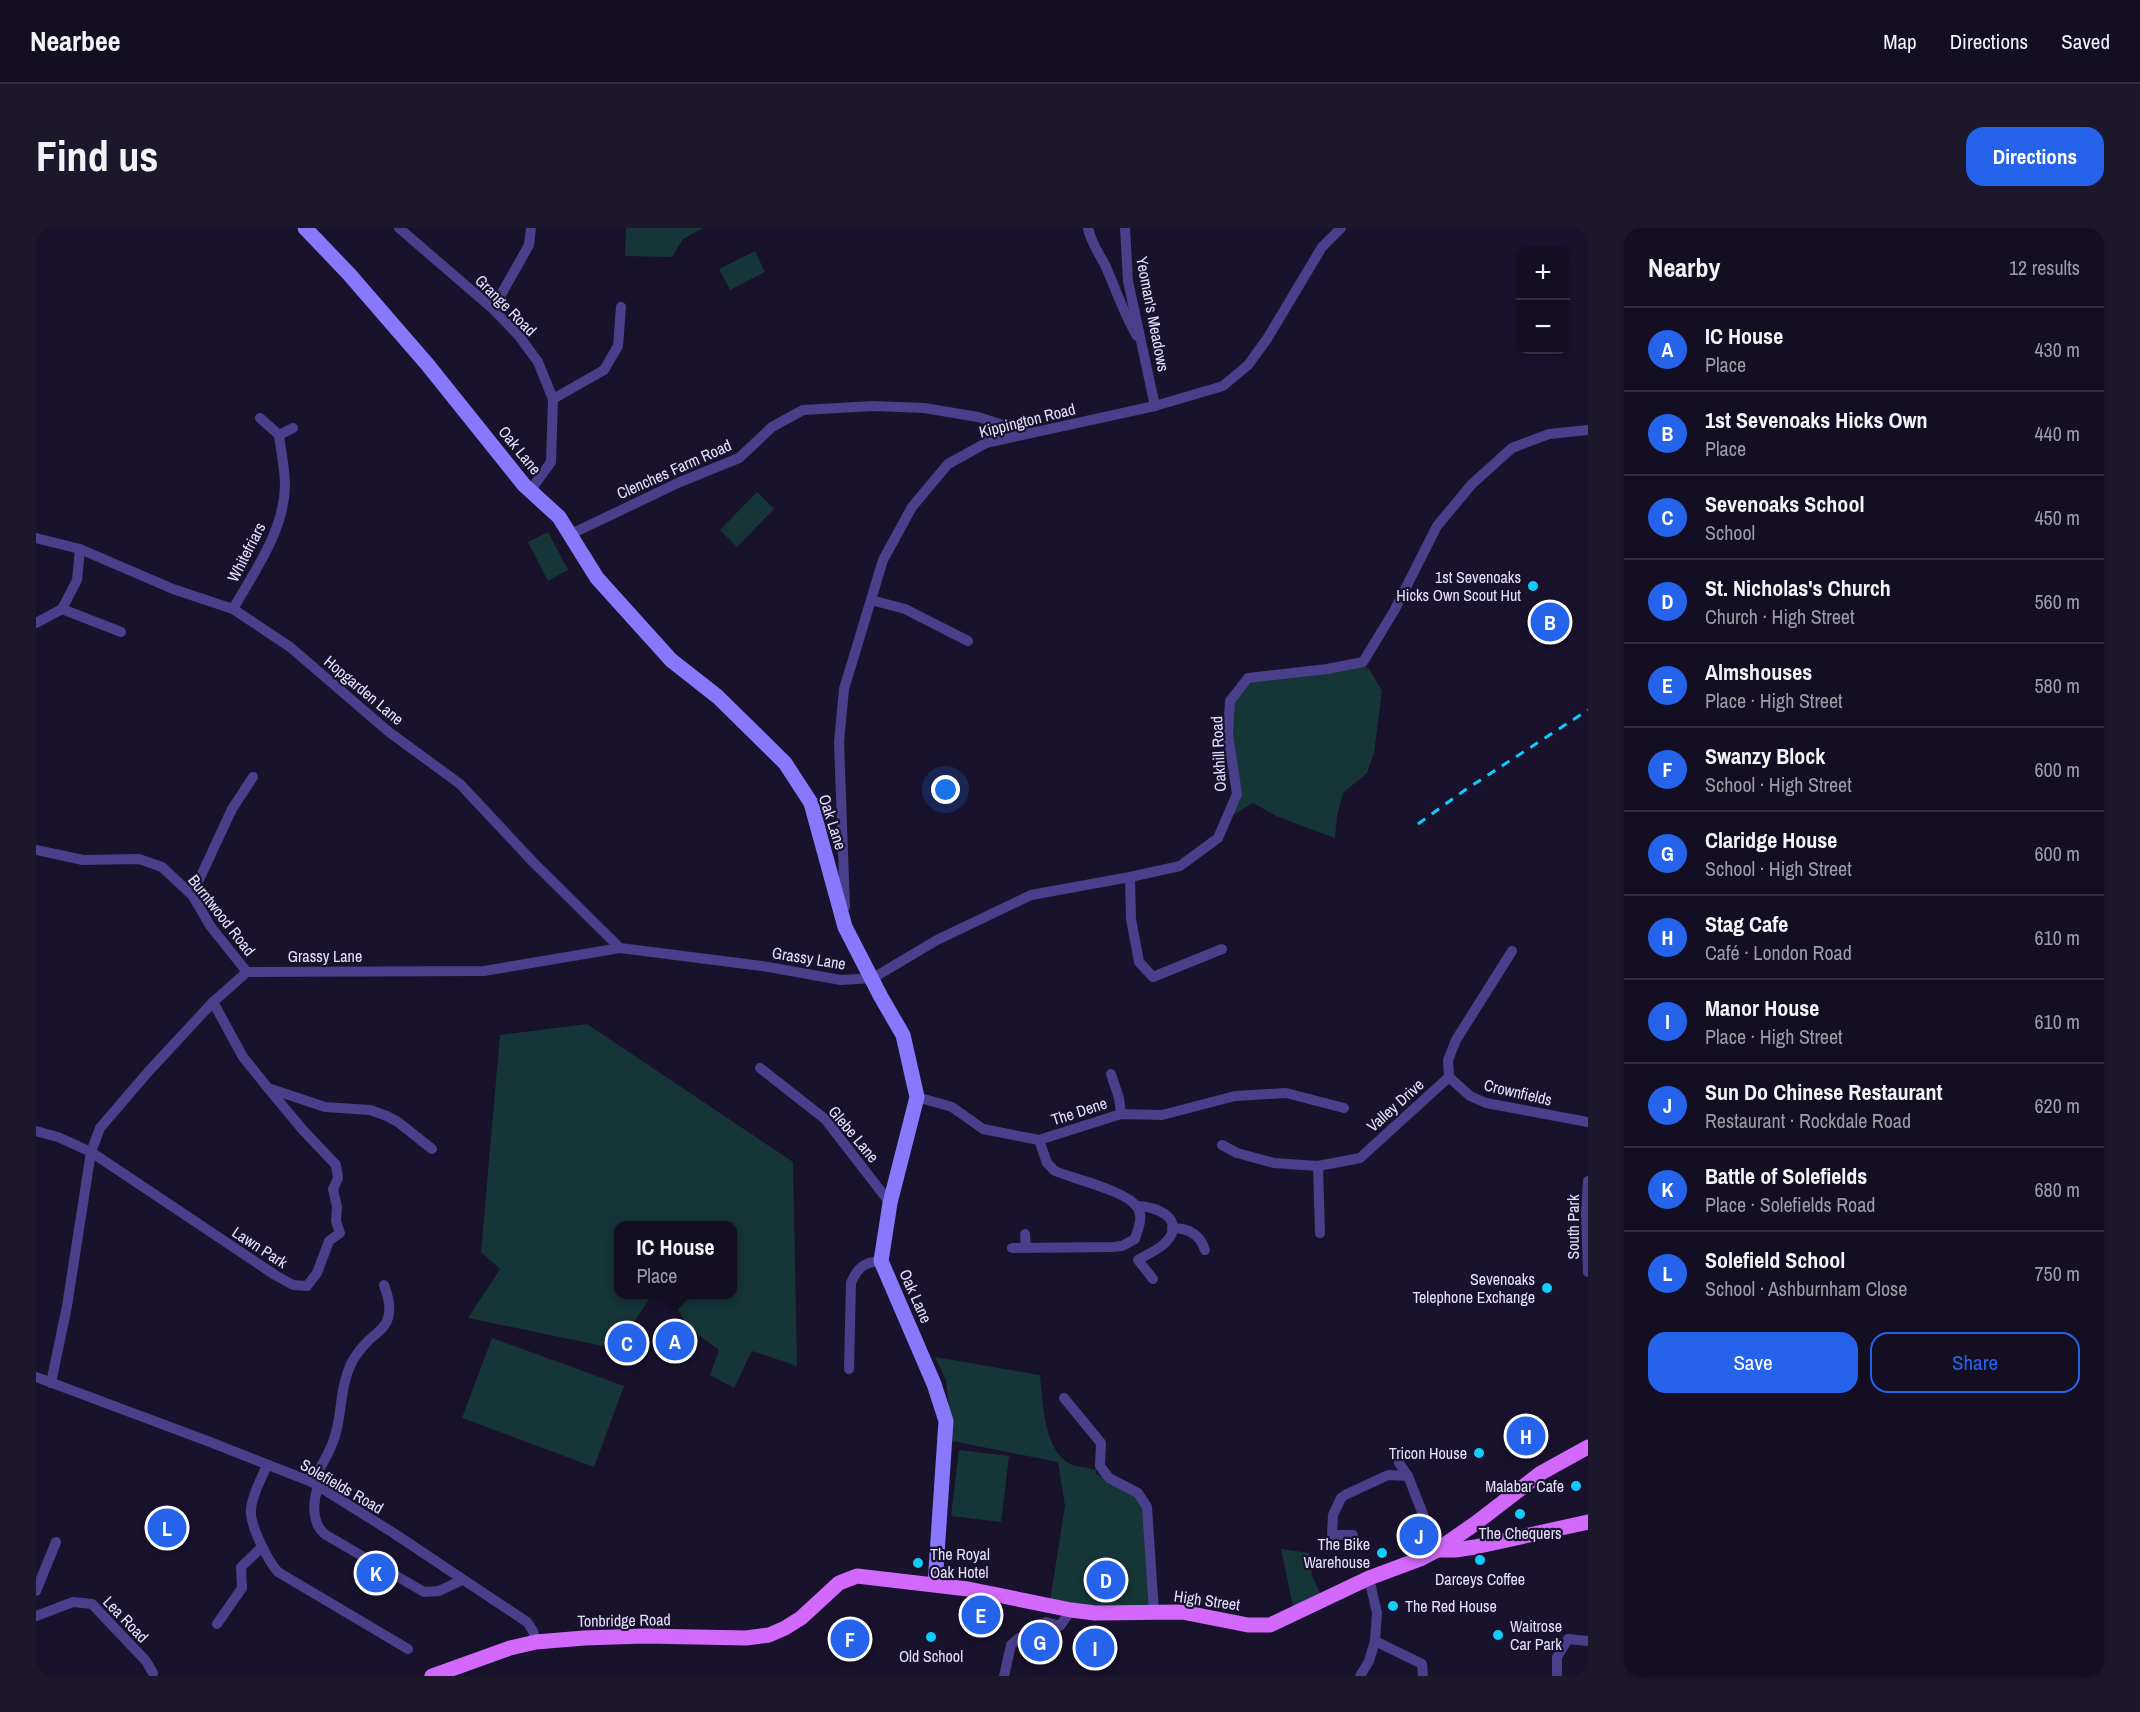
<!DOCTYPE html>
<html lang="en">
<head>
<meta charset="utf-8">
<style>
	body { margin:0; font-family:"Archivo Narrow",sans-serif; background:#1c172a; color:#f1f3f6 }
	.controls { position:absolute; right:18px; top:18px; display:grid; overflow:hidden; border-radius:12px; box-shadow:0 2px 4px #0004 }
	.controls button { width:54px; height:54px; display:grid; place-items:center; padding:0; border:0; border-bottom:2px solid #322e40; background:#130e22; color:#f1f3f6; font:30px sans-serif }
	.you { position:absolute; left:910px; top:562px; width:21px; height:21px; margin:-15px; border:4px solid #fff; border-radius:50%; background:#1a73e8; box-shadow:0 0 0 9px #1a73e833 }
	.badge { display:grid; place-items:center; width:39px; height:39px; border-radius:50%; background:#2563eb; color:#fff; font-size:20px; font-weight:700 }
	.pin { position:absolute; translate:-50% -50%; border:3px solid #fff; box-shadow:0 2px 6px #0006 }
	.popup { position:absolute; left:578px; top:993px; width:123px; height:78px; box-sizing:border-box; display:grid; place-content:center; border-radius:12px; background:#130e22; filter:drop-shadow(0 2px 4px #0005); font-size:20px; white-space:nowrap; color:#9d9ca5 }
	.popup b { font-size:22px; color:#f1f3f6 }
	.popup::after { content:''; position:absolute; left:50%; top:100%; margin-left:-12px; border:12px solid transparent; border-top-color:#130e22 }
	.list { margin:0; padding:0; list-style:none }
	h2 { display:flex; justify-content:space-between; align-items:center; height:78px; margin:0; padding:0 24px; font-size:26px }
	h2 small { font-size:20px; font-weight:400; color:#9d9ca5 }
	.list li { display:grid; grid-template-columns:39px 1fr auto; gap:18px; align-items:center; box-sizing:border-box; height:84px; padding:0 24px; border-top:2px solid #322e40 }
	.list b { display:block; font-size:22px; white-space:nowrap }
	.list p { margin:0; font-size:20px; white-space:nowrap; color:#9d9ca5 }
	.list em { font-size:20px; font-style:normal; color:#9d9ca5 }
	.actions { display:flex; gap:12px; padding:18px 24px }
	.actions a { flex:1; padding:14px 0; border:2px solid #2563eb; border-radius:18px; text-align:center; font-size:21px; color:#2563eb }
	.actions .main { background:#2563eb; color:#fff }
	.map { position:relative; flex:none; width:1552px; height:1448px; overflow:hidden; border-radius:18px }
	header { display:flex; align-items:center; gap:36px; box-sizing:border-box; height:84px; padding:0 30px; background:#130e22; border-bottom:2px solid #322e40 }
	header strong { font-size:28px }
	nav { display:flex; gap:33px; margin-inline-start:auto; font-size:21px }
	.intro { display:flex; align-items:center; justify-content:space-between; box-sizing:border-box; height:144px; padding:0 36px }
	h1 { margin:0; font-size:42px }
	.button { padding:15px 27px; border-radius:18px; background:#2563eb; color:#fff; font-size:21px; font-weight:700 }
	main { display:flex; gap:36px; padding:0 36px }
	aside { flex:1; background:#130e22; border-radius:18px; box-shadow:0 2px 4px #0004 }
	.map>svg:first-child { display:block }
</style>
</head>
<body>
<header>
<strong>Nearbee</strong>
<nav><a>Map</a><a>Directions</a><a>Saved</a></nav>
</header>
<div class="intro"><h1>Find us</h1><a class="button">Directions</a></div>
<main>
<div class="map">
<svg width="1552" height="1448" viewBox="0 0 1552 1448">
	<rect width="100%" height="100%" fill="#19122d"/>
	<g fill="#163537">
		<path d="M 590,0 L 667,0 L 647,11 L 636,29 L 589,28 Z"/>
		<path d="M 719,23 L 729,44 L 694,62 L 683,41 Z"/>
		<path d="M 721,264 L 738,281 L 701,319 L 684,302 Z"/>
		<path d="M 512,304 L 532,342 L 512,353 L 492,314 Z"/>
		<path d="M 1325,434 L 1333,441 L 1346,463 L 1338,525 L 1331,545 L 1307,565 L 1301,588 L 1299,610 L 1240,588 L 1217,575 L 1197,587 L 1193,476 L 1212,451 Z"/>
		<path d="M 551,796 L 757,934 L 761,1138 L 716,1123 L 698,1160 L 674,1147 L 683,1122 L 653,1100 L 633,1067 L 696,1066 L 696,998 L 582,998 L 582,1066 L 624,1067 L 619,1069 L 616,1067 L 590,1106 L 586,1122 L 432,1090 L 464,1041 L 445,1024 L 464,807 Z"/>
		<path d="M 456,1110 L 588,1158 L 558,1239 L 426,1190 Z"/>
		<path d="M 899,1129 L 1004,1147 C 1007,1173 1007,1226 1037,1237 C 1044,1239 1052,1240 1060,1242 L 1060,1246 L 1101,1267 L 1109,1280 L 1115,1379 L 1056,1381 L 1014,1373 L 1029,1278 L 1022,1234 L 916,1213 L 910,1152 Z"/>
		<path d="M 923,1222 L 973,1228 L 965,1294 L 915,1288 Z"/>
		<path d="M 1245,1321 L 1273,1325 L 1276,1348 L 1285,1367 L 1257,1378 Z"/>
	</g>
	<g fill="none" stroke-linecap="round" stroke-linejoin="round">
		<g stroke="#493f8a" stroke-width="10">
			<path d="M 363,0 L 457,81 L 483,108 L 502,134 L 517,171 L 515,234 L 494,263"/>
			<path d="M 1052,0 C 1055,15 1063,25 1070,39 C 1080,62 1088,86 1101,108"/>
			<path d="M 1089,0 L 1092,53 L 1119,178"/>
			<path d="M 457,81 L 493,17 L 495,0"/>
			<path d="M 517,171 L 568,142 L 582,118 L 585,79"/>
			<path d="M 224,190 L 243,207"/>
			<path d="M 535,306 L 644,254 L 703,230 L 736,199 L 767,182 L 837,178 L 888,180 L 942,189 L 992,205"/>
			<path d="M 0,310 L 44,321 L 137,361 L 197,381 L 254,419 L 353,504 L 424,556 L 497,634 L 584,720"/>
			<path d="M 835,372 L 869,381 L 932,413"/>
			<path d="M 26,381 L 85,404"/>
			<path d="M 197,381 C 218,344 248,303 249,258 C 249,241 245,224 243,207 L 257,200"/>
			<path d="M 0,395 L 26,381 L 41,352 L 44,321"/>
			<path d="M 0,622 L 47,632 L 103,631 L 126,639 L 156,667 L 175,699 L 211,744"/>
			<path d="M 1094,649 L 1095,691 L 1103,734 L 1117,749 L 1186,721"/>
			<path d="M 156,667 L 196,581 L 217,549"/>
			<path d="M 809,679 L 803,514 L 808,461 L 847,332 L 876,279 L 912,236 L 950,215 L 1119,178 L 1187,158 L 1212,137 L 1231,111 L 1286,19 L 1305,0"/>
			<path d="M 177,774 L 207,829 L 232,860 L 289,879 L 334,882 L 351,888 L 362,894 L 396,921"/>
			<path d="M 724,840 L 789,891 L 854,975"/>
			<path d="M 1075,846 L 1083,870 L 1085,886"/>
			<path d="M 1413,849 L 1434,868 L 1450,875 L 1552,894"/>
			<path d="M 881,869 L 916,879 L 947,901 L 1003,912 L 1085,886 L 1126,887 L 1199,868 L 1250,865 L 1308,880"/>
			<path d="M 0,903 L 22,909 L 55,924 L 239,1047 L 257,1057 L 271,1058 L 281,1045 L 293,1013 L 304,1005 L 300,993 L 301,979 L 297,961 L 302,950 L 300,937 L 266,901 L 232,860"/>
			<path d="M 1186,917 L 1201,925 L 1238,935 L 1282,938 L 1324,930 L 1413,849 L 1412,832 L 1420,812 L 1476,723"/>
			<path d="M 1282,938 L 1284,1005"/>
			<path d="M 1552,953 L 1550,987 L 1552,1044"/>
			<path d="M 1101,978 C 1120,978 1151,991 1130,1014 C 1123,1022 1111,1026 1102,1032 L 1117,1051"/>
			<path d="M 1136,1000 C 1152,1000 1164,1006 1169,1022"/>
			<path d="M 989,1006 L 990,1020"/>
			<path d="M 976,1020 L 1077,1019 L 1086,1018 L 1099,1011 C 1102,1001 1108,988 1101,979 C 1091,963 1038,951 1019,943 L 1011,935 L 1003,912"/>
			<path d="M 813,1141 L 815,1055 C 821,1040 828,1034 845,1033"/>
			<path d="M 0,1149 L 174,1214 L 276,1254 L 359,1306 L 491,1394 L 497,1403 L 500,1414"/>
			<path d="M 15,1155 L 31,1078 L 55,924 L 64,900 L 112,844 L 177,774 L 211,744 L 448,743 L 584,720 L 726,738 L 805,752 L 837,750 L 901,712 L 995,667 L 1094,649 L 1144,638 L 1182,610 L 1201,566 L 1192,506 L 1194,473 L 1212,450 L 1291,441 L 1327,434 L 1358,383 L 1401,298 L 1436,256 L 1476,220 L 1513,206 L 1552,202"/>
			<path d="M 1028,1170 L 1065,1215 L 1064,1238 L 1073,1250 L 1102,1265 L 1111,1279 L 1118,1384"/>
			<path d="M 1363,1235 L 1372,1248 L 1401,1322"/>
			<path d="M 231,1237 C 226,1250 216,1266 215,1281 C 213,1296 232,1333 242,1344 L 372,1421"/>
			<path d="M 276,1254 C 286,1236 297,1220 301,1200 C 306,1178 305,1157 315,1136 C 319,1128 326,1119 332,1113 C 338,1107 347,1102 351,1093 C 356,1081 352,1068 348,1057"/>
			<path d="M 282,1259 C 277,1273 275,1296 290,1307 L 388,1364 L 403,1363 L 426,1352"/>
			<path d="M 1317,1307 L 1296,1307 L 1297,1287 L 1305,1270 L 1309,1267 L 1352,1247 L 1372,1248"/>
			<path d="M 1333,1350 L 1341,1385 L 1339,1413"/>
			<path d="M 0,1363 L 20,1314"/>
			<path d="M 0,1388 L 37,1374 L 56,1376 L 110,1433 L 117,1445"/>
			<path d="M 181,1396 L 206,1360 L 205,1339 L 226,1319"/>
			<path d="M 968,1448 L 975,1417 L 983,1410 L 998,1404 L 1010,1394 L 1024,1398 L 1035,1382"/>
			<path d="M 1324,1448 L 1333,1433 L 1339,1413 L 1386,1436 L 1387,1448"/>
			<path d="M 1521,1448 L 1521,1429 L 1532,1411 L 1552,1413"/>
		</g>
		<path stroke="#8878fc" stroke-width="15" d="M 269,0 L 313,46 L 391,136 L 488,257 L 523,289 L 561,350 L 635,432 L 682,469 L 749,535 L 775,575 L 809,699 L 845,769 L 867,807 L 881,869 L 854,975 L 845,1033 L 898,1156 L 910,1193 L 899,1356"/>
		<g stroke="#d369fc" stroke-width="15">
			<path d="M 1401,1322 L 1419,1322 L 1439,1319 L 1552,1294"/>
			<path d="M 396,1448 L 474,1420 L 500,1414 L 548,1410 L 609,1408 L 710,1410 L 733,1407 L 749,1400 L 765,1390 L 803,1355 L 821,1348 L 932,1361 L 1035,1382 L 1059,1385 L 1146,1384 L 1212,1397 L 1234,1397 L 1333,1350 L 1384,1331 L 1401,1322 L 1440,1295 L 1505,1245 L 1552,1219"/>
		</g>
		<path stroke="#10ccfa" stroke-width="3" stroke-dasharray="9 8" stroke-linecap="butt" d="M 1382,596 L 1429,562 L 1552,482"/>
	</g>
	<g fill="#10ccfa" stroke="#19122d" stroke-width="2">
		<circle cx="1497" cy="358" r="6"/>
		<circle cx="1511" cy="1060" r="6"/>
		<circle cx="1443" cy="1225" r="6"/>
		<circle cx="1540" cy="1258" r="6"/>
		<circle cx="1484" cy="1286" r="6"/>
		<circle cx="1346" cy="1325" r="6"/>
		<circle cx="1444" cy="1332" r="6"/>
		<circle cx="882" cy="1335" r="6"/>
		<circle cx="1357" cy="1378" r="6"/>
		<circle cx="1462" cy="1407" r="6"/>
		<circle cx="895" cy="1409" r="6"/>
	</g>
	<g text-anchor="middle" stroke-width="4.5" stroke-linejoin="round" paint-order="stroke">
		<g font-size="16" fill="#e5dffe" stroke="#19122d">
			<text transform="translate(470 77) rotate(45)" y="6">Grange Road</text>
			<text transform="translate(1117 86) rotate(79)" y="6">Yeoman's Meadows</text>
			<text transform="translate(991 192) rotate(-14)" y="6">Kippington Road</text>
			<text transform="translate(484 222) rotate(51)" y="6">Oak Lane</text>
			<text transform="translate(638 241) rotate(-24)" y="6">Clenches Farm Road</text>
			<text transform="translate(210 324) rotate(-63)" y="6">Whitefriars</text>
			<text transform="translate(328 462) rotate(40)" y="6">Hopgarden Lane</text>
			<text transform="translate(1182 526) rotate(-93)" y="6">Oakhill Road</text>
			<text transform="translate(797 594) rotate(72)" y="6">Oak Lane</text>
			<text transform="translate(186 687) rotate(52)" y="6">Burntwood Road</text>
			<text x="289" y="734">Grassy Lane</text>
			<text transform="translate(773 730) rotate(9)" y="6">Grassy Lane</text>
			<text transform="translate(1482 864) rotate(13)" y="6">Crownfields</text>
			<text transform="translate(1359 877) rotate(-42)" y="6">Valley Drive</text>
			<text transform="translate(1043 883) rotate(-18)" y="6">The Dene</text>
			<text transform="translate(818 906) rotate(50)" y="6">Glebe Lane</text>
			<text transform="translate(1537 999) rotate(-90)" y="6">South Park</text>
			<text transform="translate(224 1019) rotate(33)" y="6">Lawn Park</text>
			<text transform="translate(880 1068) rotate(66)" y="6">Oak Lane</text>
			<text transform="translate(306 1258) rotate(30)" y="6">Solefields Road</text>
			<text transform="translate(1171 1372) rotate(8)" y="6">High Street</text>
			<text transform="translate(90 1391) rotate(46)" y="6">Lea Road</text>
			<text transform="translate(588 1392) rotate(-1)" y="6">Tonbridge Road</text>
		</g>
		<g font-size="16" fill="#e5dffe" stroke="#19122d" text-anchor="end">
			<text x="1485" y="355">1st Sevenoaks<tspan x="1485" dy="18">Hicks Own Scout Hut</tspan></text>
			<text x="1499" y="1057">Sevenoaks<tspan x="1499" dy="18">Telephone Exchange</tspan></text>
			<text x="1431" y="1231">Tricon House</text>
			<text x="1528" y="1264">Malabar Cafe</text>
			<text x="1484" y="1311" text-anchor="middle">The Chequers</text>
			<text x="1334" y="1322">The Bike<tspan x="1334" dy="18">Warehouse</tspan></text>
			<text x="894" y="1332" text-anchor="start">The Royal<tspan x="894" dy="18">Oak Hotel</tspan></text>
			<text x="1444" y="1357" text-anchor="middle">Darceys Coffee</text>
			<text x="1369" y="1384" text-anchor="start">The Red House</text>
			<text x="1474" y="1404" text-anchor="start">Waitrose<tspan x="1474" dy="18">Car Park</tspan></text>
			<text x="895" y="1434" text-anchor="middle">Old School</text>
		</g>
	</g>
</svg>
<div class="controls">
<button>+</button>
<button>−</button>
</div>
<div class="you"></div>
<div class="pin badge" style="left:639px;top:1113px">A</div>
<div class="popup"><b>IC House</b>Place</div>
<div class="pin badge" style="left:1514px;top:394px">B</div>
<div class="pin badge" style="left:591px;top:1115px">C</div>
<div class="pin badge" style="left:1070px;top:1352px">D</div>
<div class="pin badge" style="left:945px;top:1387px">E</div>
<div class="pin badge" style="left:814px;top:1411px">F</div>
<div class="pin badge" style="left:1004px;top:1414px">G</div>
<div class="pin badge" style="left:1490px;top:1208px">H</div>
<div class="pin badge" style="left:1059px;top:1420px">I</div>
<div class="pin badge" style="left:1383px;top:1308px">J</div>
<div class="pin badge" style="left:340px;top:1345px">K</div>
<div class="pin badge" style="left:131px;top:1300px">L</div>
</div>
<aside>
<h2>Nearby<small>12 results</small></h2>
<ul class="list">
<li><span class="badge">A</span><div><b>IC House</b><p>Place</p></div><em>430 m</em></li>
<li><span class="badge">B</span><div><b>1st Sevenoaks Hicks Own</b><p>Place</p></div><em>440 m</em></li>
<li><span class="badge">C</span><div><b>Sevenoaks School</b><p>School</p></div><em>450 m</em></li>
<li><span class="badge">D</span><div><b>St. Nicholas's Church</b><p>Church · High Street</p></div><em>560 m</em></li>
<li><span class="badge">E</span><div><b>Almshouses</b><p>Place · High Street</p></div><em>580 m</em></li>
<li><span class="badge">F</span><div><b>Swanzy Block</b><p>School · High Street</p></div><em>600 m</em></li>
<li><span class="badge">G</span><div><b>Claridge House</b><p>School · High Street</p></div><em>600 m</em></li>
<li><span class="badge">H</span><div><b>Stag Cafe</b><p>Café · London Road</p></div><em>610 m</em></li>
<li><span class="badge">I</span><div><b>Manor House</b><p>Place · High Street</p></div><em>610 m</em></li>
<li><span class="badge">J</span><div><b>Sun Do Chinese Restaurant</b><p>Restaurant · Rockdale Road</p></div><em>620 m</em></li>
<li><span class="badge">K</span><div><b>Battle of Solefields</b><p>Place · Solefields Road</p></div><em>680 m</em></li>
<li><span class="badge">L</span><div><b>Solefield School</b><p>School · Ashburnham Close</p></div><em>750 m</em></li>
</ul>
<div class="actions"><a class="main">Save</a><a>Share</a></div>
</aside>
</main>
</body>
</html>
